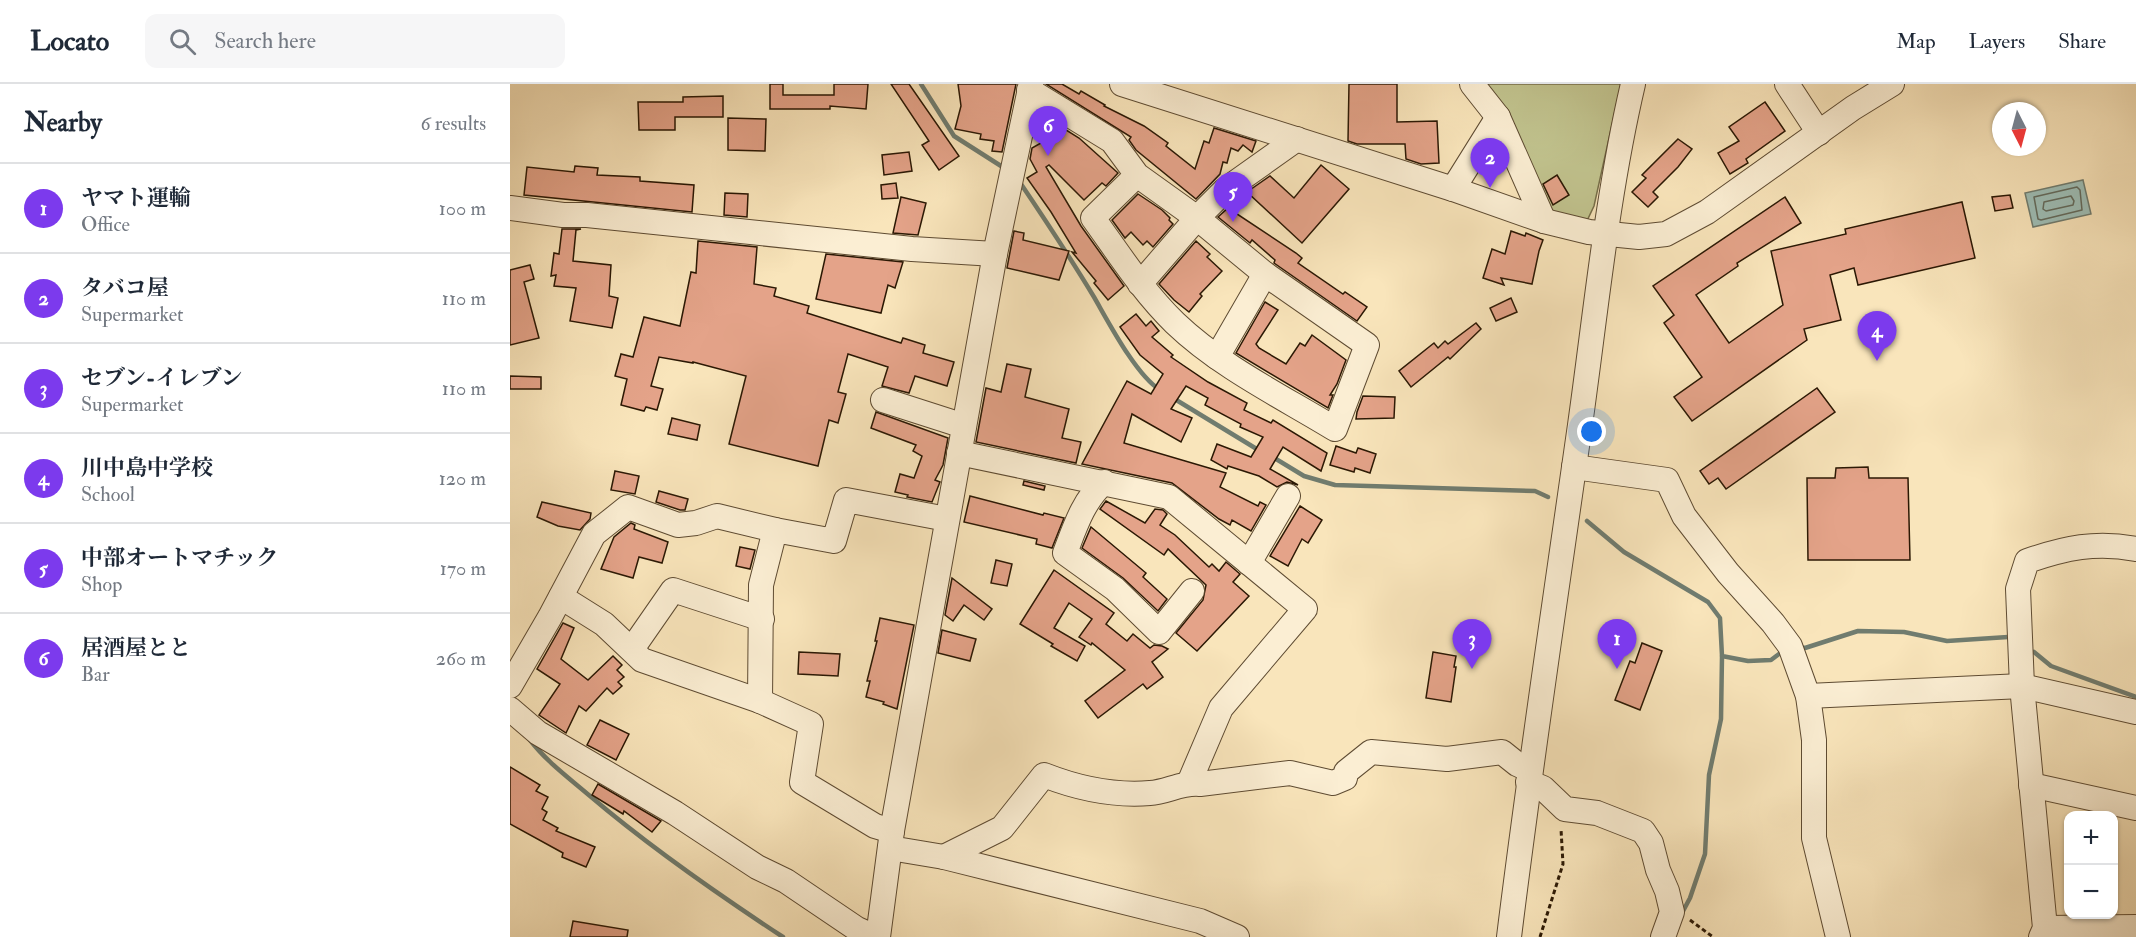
<!DOCTYPE html>
<html lang="en">
<head>
<meta charset="utf-8">
<style>
	body { margin:0; font-family:"IM FELL Double Pica","Noto Serif JP",serif; background:#f6f6f7; color:#1f2937 }
	.controls { position:absolute; right:18px; bottom:18px; display:grid; overflow:hidden; border-radius:12px; box-shadow:0 2px 4px #0004 }
	.controls button { width:54px; height:54px; display:grid; place-items:center; padding:0; border:0; border-bottom:2px solid #e0e1e3; background:#fff; color:#1f2937; font:30px sans-serif }
	.compass { position:absolute; left:1482px; top:18px; width:54px; height:54px; border-radius:50%; background:#fff; box-shadow:0 2px 4px #0004; rotate:174deg }
	.you { position:absolute; left:1082px; top:348px; width:21px; height:21px; margin:-15px; border:4px solid #fff; border-radius:50%; background:#1a73e8; box-shadow:0 0 0 9px #1a73e833 }
	.badge { display:grid; place-items:center; width:39px; height:39px; border-radius:50%; background:#7c3aed; color:#fff; font-size:20px; font-weight:700 }
	.pin { position:absolute; translate:-50% -50px; filter:drop-shadow(0 2px 3px #0008) }
	.pin::after { content:''; position:absolute; top:32px; width:21px; height:18px; background:inherit; clip-path:polygon(0 0,100% 0,50% 100%) }
	.list { margin:0; padding:0; list-style:none }
	h2 { display:flex; justify-content:space-between; align-items:center; height:78px; margin:0; padding:0 24px; font-size:26px }
	h2 small { font-size:20px; font-weight:400; color:#747a83 }
	.list li { display:grid; grid-template-columns:39px 1fr auto; gap:18px; align-items:center; box-sizing:border-box; height:90px; padding:0 24px; border-top:2px solid #e0e1e3 }
	.list b { display:block; font-size:22px; white-space:nowrap }
	.list p { margin:0; font-size:20px; white-space:nowrap; color:#747a83 }
	.list em { font-size:20px; font-style:normal; color:#747a83 }
	.icon { flex:none; width:33px; height:33px; fill:none; stroke:currentColor; stroke-width:2; stroke-linecap:round; stroke-linejoin:round }
	.map { position:relative; flex:none; width:1626px; height:853px; overflow:hidden }
	header { display:flex; align-items:center; gap:36px; box-sizing:border-box; height:84px; padding:0 30px; background:#fff; border-bottom:2px solid #e0e1e3 }
	header strong { font-size:28px }
	nav { display:flex; gap:33px; margin-inline-start:auto; font-size:21px }
	.search { width:420px; height:54px; background:#f6f6f7; display:flex; align-items:center; gap:15px; box-sizing:border-box; padding:0 21px; border-radius:12px; color:#747a83; font-size:22px }
	main { display:flex }
	aside { flex:1; background:#fff }
	.map>svg:first-child { display:block }
</style>
</head>
<body>
<header>
<strong>Locato</strong>
<div class="search"><svg class="icon" aria-label="search" viewBox="0 0 24 24"><circle cx="10" cy="10" r="6"/><path d="M15 15l6 6"/></svg>Search here</div>
<nav><a>Map</a><a>Layers</a><a>Share</a></nav>
</header>
<main>
<aside>
<h2>Nearby<small>6 results</small></h2>
<ul class="list">
<li><span class="badge">1</span><div><b>ヤマト運輸</b><p>Office</p></div><em>100 m</em></li>
<li><span class="badge">2</span><div><b>タバコ屋</b><p>Supermarket</p></div><em>110 m</em></li>
<li><span class="badge">3</span><div><b>セブン-イレブン</b><p>Supermarket</p></div><em>110 m</em></li>
<li><span class="badge">4</span><div><b>川中島中学校</b><p>School</p></div><em>120 m</em></li>
<li><span class="badge">5</span><div><b>中部オートマチック</b><p>Shop</p></div><em>170 m</em></li>
<li><span class="badge">6</span><div><b>居酒屋とと</b><p>Bar</p></div><em>260 m</em></li>
</ul>
</aside>
<div class="map">
<svg width="1626" height="853" viewBox="0 0 1626 853">
	<rect width="100%" height="100%" fill="#f9e5bb"/>
	<filter id="stains"><feTurbulence type="fractalNoise" baseFrequency=".00333" numOctaves="4"/><feColorMatrix values="0 0 0 0 .2 0 0 0 0 .09 0 0 0 0 .02 0 0 0 .5 -.17"/></filter>
	<radialGradient id="worn" r=".72"><stop offset=".6" stop-color="#630" stop-opacity="0"/><stop offset="1" stop-color="#630" stop-opacity=".3"/></radialGradient>
	<path fill="#c1c38e" stroke="#766e49" stroke-width="1.5" d="M 965,0 L 1111,0 L 1084,122 L 1075,141 L 1034,137 Z"/>
	<path fill="#9ebeb6" stroke="#707c6f" stroke-width="1.5" d="M 1573,96 L 1581,130 L 1523,143 L 1515,109 Z"/>
	<g fill="none" stroke-linecap="round" stroke-linejoin="round">
		<g stroke="#646b5d" stroke-width="1.5">
			<path d="M 1567,103 L 1570,106 L 1572,126 L 1531,136 L 1528,135 L 1524,113 Z"/>
			<path d="M 1561,112 L 1564,117 L 1563,121 L 1536,127 L 1533,125 L 1534,118 Z"/>
		</g>
		<g stroke="#707c6f" stroke-width="4.5">
			<path d="M 411,0 L 444,52 L 491,82"/>
			<path d="M 511,100 C 536,137 561,175 584,213 C 599,239 626,291 650,306"/>
			<path d="M 663,314 L 750,367"/>
			<path d="M 761,372 L 794,392 L 825,401 L 1025,407 L 1038,413"/>
			<path d="M 1077,437 L 1114,468 L 1198,518 L 1210,534 L 1212,572 L 1238,577 L 1261,576 L 1273,567"/>
			<path d="M 1289,563 L 1295,564 L 1348,547 L 1394,548 L 1437,557 L 1498,553"/>
			<path d="M 1524,568 L 1541,582 L 1626,613"/>
			<path d="M 20,656 C 37,678 59,694 80,712 C 141,764 206,809 273,853"/>
			<path d="M 1172,829 L 1180,814 L 1195,770 L 1199,691 L 1211,635 L 1212,572"/>
		</g>
	</g>
	<g fill="#e4a389" stroke="#2b1804" stroke-width="1.5">
		<path d="M 260,0 L 273,0 L 273,11 L 324,11 L 324,0 L 358,0 L 356,25 L 320,22 L 320,25 L 260,25 Z"/>
		<path d="M 381,0 L 399,0 L 449,72 L 429,86 L 412,61 L 419,57 Z"/>
		<path d="M 448,0 L 506,0 L 492,68 L 482,67 L 484,57 L 470,55 L 471,50 L 445,45 L 451,22 Z"/>
		<path d="M 536,0 L 552,0 L 569,10 L 571,7 L 595,21 L 594,22 L 634,42 L 658,59 L 656,62 L 685,85 L 694,57 L 699,59 L 704,44 L 746,57 L 742,68 L 733,61 L 728,67 L 721,64 L 717,79 L 713,78 L 710,90 L 686,115 L 626,66 L 619,56 L 621,53 Z"/>
		<path d="M 839,0 L 887,0 L 887,38 L 927,37 L 929,79 L 911,80 L 896,75 L 895,60 L 847,60 L 838,57 Z"/>
		<path d="M 213,12 L 213,33 L 165,33 L 165,46 L 129,46 L 128,18 L 173,18 L 173,13 Z"/>
		<path d="M 1255,18 L 1275,47 L 1236,75 L 1238,79 L 1220,90 L 1208,69 L 1229,57 L 1219,43 Z"/>
		<path d="M 529,29 L 569,54 L 608,89 L 596,102 L 592,99 L 574,116 L 539,81 L 536,83 L 571,142 L 614,202 L 598,216 L 584,199 L 586,197 L 562,168 L 566,169 L 541,128 L 517,94 L 527,88 L 520,75 L 522,64 L 547,50 L 527,41 Z"/>
		<path d="M 218,34 L 256,35 L 255,67 L 218,66 Z"/>
		<path d="M 1168,55 L 1182,65 L 1168,83 L 1143,108 L 1148,113 L 1138,123 L 1122,108 L 1136,94 L 1132,91 Z"/>
		<path d="M 399,68 L 402,87 L 374,91 L 372,71 Z"/>
		<path d="M 811,81 L 839,105 L 792,159 L 737,108 L 760,92 L 784,114 Z"/>
		<path d="M 65,82 L 88,84 L 87,91 L 130,93 L 130,97 L 184,101 L 182,128 L 14,111 L 17,83 L 64,88 Z"/>
		<path d="M 1047,91 L 1059,111 L 1043,121 L 1033,100 Z"/>
		<path d="M 386,99 L 388,114 L 372,115 L 371,101 Z"/>
		<path d="M 215,109 L 238,110 L 237,133 L 214,131 Z"/>
		<path d="M 628,110 L 652,126 L 660,134 L 659,136 L 663,140 L 643,163 L 637,157 L 633,161 L 621,148 L 615,154 L 602,136 Z"/>
		<path d="M 1500,111 L 1503,124 L 1485,127 L 1482,113 Z"/>
		<path d="M 391,113 L 416,119 L 408,151 L 383,149 Z"/>
		<path d="M 1275,113 L 1291,139 L 1227,179 L 1228,182 L 1186,211 L 1219,259 L 1273,221 L 1261,167 L 1336,150 L 1335,145 L 1452,118 L 1465,174 L 1348,201 L 1344,184 L 1320,191 L 1331,236 L 1294,245 L 1297,256 L 1182,337 L 1164,313 L 1192,293 L 1154,239 L 1164,231 L 1143,202 Z"/>
		<path d="M 718,124 L 786,169 L 792,174 L 788,179 L 833,210 L 835,208 L 857,223 L 847,237 L 764,179 L 765,176 L 742,156 L 740,159 L 708,133 Z"/>
		<path d="M 52,145 L 71,145 L 66,146 L 63,177 L 101,181 L 99,212 L 108,214 L 102,244 L 60,237 L 66,204 L 44,202 L 46,191 L 41,192 L 44,169 L 49,170 Z"/>
		<path d="M 504,147 L 514,149 L 513,156 L 559,167 L 549,196 L 497,184 Z"/>
		<path d="M 1001,147 L 1015,152 L 1016,149 L 1033,156 L 1029,167 L 1022,200 L 991,194 L 994,201 L 973,194 L 982,165 L 995,170 Z"/>
		<path d="M 188,157 L 247,163 L 244,200 L 266,204 L 264,212 L 299,222 L 297,229 L 391,259 L 393,254 L 415,261 L 413,269 L 444,278 L 437,302 L 405,292 L 399,309 L 372,302 L 378,283 L 338,270 L 328,308 L 336,310 L 328,339 L 319,336 L 308,382 L 219,360 L 236,292 L 183,278 L 183,279 L 149,273 L 141,302 L 153,305 L 147,326 L 136,323 L 134,327 L 111,321 L 117,295 L 105,292 L 111,270 L 123,273 L 134,233 L 170,242 L 181,188 L 186,189 Z"/>
		<path d="M 686,157 L 700,170 L 697,173 L 712,187 L 690,210 L 692,212 L 679,228 L 664,216 L 649,200 Z"/>
		<path d="M 316,170 L 393,178 L 385,204 L 378,201 L 371,229 L 306,215 Z"/>
		<path d="M 20,181 L 24,195 L 14,198 L 29,254 L 0,261 L 0,186 Z"/>
		<path d="M 1001,214 L 1007,228 L 986,237 L 980,224 Z"/>
		<path d="M 755,218 L 768,226 L 746,260 L 749,264 L 776,280 L 790,259 L 795,262 L 802,251 L 836,276 L 827,300 L 820,311 L 823,311 L 818,324 L 726,269 Z"/>
		<path d="M 626,230 L 636,242 L 641,237 L 649,247 L 642,253 L 663,271 L 661,273 L 698,298 L 737,319 L 734,326 L 761,339 L 763,336 L 817,369 L 811,387 L 773,363 L 760,385 L 788,401 L 777,398 L 767,403 L 749,392 L 718,382 L 717,385 L 701,376 L 707,360 L 741,373 L 753,353 L 730,343 L 731,340 L 695,321 L 698,314 L 676,302 L 661,325 L 682,334 L 671,358 L 622,330 L 614,359 L 716,389 L 710,403 L 748,422 L 750,418 L 756,421 L 741,447 L 722,436 L 720,441 L 709,435 L 662,399 L 572,380 L 617,297 L 641,310 L 653,290 L 630,271 L 610,243 Z"/>
		<path d="M 966,239 L 971,245 L 940,275 L 938,273 L 901,303 L 889,287 L 924,259 L 928,264 L 935,257 L 938,260 Z"/>
		<path d="M 497,280 L 521,285 L 515,313 L 559,325 L 552,354 L 571,358 L 566,379 L 466,358 L 476,304 L 491,308 Z"/>
		<path d="M 0,292 L 31,293 L 31,305 L 0,305 Z"/>
		<path d="M 1307,304 L 1325,328 L 1216,405 L 1208,394 L 1199,400 L 1190,387 Z"/>
		<path d="M 853,312 L 885,313 L 884,334 L 846,335 L 847,328 Z"/>
		<path d="M 366,328 L 438,354 L 433,381 L 425,396 L 430,398 L 422,418 L 397,413 L 398,411 L 385,408 L 390,390 L 404,394 L 412,372 L 403,367 L 406,361 L 361,344 Z"/>
		<path d="M 162,334 L 190,341 L 187,356 L 158,350 Z"/>
		<path d="M 826,362 L 846,369 L 848,364 L 866,370 L 860,389 L 845,384 L 844,388 L 820,381 Z"/>
		<path d="M 1358,383 L 1359,394 L 1398,394 L 1400,476 L 1298,476 L 1297,394 L 1325,394 L 1326,384 Z"/>
		<path d="M 105,387 L 129,392 L 125,410 L 101,406 Z"/>
		<path d="M 514,397 L 535,402 L 534,406 L 513,401 Z"/>
		<path d="M 149,407 L 178,415 L 175,426 L 170,426 L 146,418 Z"/>
		<path d="M 460,412 L 533,431 L 534,429 L 554,434 L 542,464 L 526,460 L 527,455 L 454,438 Z"/>
		<path d="M 596,417 L 635,439 L 645,425 L 653,426 L 657,430 L 650,441 L 665,451 L 699,483 L 702,480 L 709,487 L 716,478 L 730,490 L 723,498 L 739,512 L 687,567 L 666,549 L 693,516 L 696,501 L 658,465 L 654,471 L 590,425 Z"/>
		<path d="M 32,418 L 81,429 L 80,435 L 70,446 L 48,442 L 27,433 Z"/>
		<path d="M 790,422 L 812,436 L 798,459 L 792,455 L 778,482 L 760,472 Z"/>
		<path d="M 121,439 L 125,441 L 124,445 L 158,458 L 152,479 L 129,473 L 123,494 L 91,485 L 104,453 Z"/>
		<path d="M 581,443 L 636,489 L 633,493 L 657,515 L 648,527 L 613,494 L 572,464 Z"/>
		<path d="M 230,463 L 245,466 L 240,485 L 226,482 Z"/>
		<path d="M 486,476 L 502,480 L 497,502 L 481,499 Z"/>
		<path d="M 544,486 L 604,529 L 596,540 L 617,557 L 623,550 L 640,564 L 644,561 L 652,562 L 658,565 L 642,578 L 653,593 L 637,605 L 633,600 L 588,634 L 575,617 L 615,586 L 582,559 L 581,561 L 569,553 L 582,535 L 559,519 L 544,544 L 575,562 L 567,577 L 541,562 L 543,560 L 510,540 Z"/>
		<path d="M 442,494 L 482,525 L 474,536 L 454,521 L 443,537 L 435,531 Z"/>
		<path d="M 370,534 L 404,541 L 387,625 L 373,620 L 374,618 L 356,613 L 360,597 L 357,597 L 367,557 L 365,557 Z"/>
		<path d="M 53,539 L 64,544 L 51,575 L 78,596 L 103,572 L 112,581 L 107,586 L 114,593 L 108,598 L 112,602 L 103,610 L 97,604 L 76,627 L 69,622 L 56,649 L 29,631 L 50,600 L 27,585 Z"/>
		<path d="M 432,546 L 466,555 L 460,577 L 428,569 Z"/>
		<path d="M 1132,559 L 1152,567 L 1130,626 L 1105,616 L 1120,577 L 1125,579 Z"/>
		<path d="M 289,568 L 330,570 L 328,592 L 288,590 Z"/>
		<path d="M 923,568 L 946,572 L 944,583 L 946,583 L 941,618 L 916,614 Z"/>
		<path d="M 90,636 L 119,650 L 106,676 L 77,661 Z"/>
		<path d="M 0,683 L 30,701 L 26,707 L 38,713 L 32,725 L 37,728 L 33,736 L 48,744 L 46,747 L 85,763 L 76,783 L 52,773 L 53,769 L 0,740 Z"/>
		<path d="M 88,700 L 151,737 L 142,748 L 114,727 L 113,730 L 82,711 Z"/>
		<path d="M 63,837 L 118,846 L 117,853 L 60,853 Z"/>
	</g>
	<g fill="none" stroke-linecap="round" stroke-linejoin="round">
		<defs>
			<g id="minor">
				<path d="M 612,0 L 943,105 L 1034,137 L 1079,148 L 1129,153 L 1156,150 L 1197,128 L 1343,24 L 1382,0"/>
				<path d="M 962,0 L 988,33 L 1034,137"/>
				<path d="M 1277,0 L 1309,49"/>
				<path d="M 519,6 L 602,57 L 627,91 L 687,134 L 755,190 L 857,261 L 825,345 C 771,312 711,283 665,239 C 633,208 609,170 583,134 L 627,91"/>
				<path d="M 943,105 L 988,33"/>
				<path d="M 0,124 L 53,131 L 77,131 L 402,165 L 485,170"/>
				<path d="M 630,200 L 687,134 L 715,106 L 787,55"/>
				<path d="M 707,273 L 755,190"/>
				<path d="M 373,316 L 454,342"/>
				<path d="M 449,369 L 659,413 L 795,525 L 711,624 L 679,699"/>
				<path d="M 1064,383 L 1157,396 L 1174,432 L 1218,489 L 1263,539 L 1280,562 L 1298,612 L 1304,656 L 1304,754 L 1328,853"/>
				<path d="M 594,398 C 573,417 565,443 555,469 L 605,505 L 649,548 L 682,507"/>
				<path d="M 739,479 L 778,412"/>
				<path d="M 51,513 L 94,540 L 132,576 L 250,617 L 301,640 L 292,698 L 365,742 L 382,747"/>
				<path d="M 122,565 L 163,506 L 252,535"/>
				<path d="M 0,602 L 40,533 L 84,450 L 118,423 L 168,441 L 186,439 L 207,432 L 265,446"/>
				<path d="M 1298,612 L 1512,602 L 1626,628"/>
				<path d="M 250,617 L 251,501 L 265,446 L 324,457 L 336,416 L 437,435"/>
				<path d="M 0,625 L 28,649 L 165,729 L 247,783 L 276,797 L 347,845 L 365,853"/>
				<path d="M 1018,698 L 1033,704 L 1055,725 L 1087,729 L 1133,747 L 1141,759 L 1148,786 L 1157,807 L 1162,828 L 1153,853"/>
				<path d="M 1521,701 L 1626,724"/>
				<path d="M 380,764 L 434,773 L 690,837 L 727,853"/>
				<path d="M 434,773 L 492,744 L 534,691 C 567,704 603,712 640,709 C 657,708 672,698 690,700 L 780,689 L 823,699 L 835,694 L 836,688 L 861,668 L 937,675 L 992,668 L 1007,680 L 1020,686"/>
				<path d="M 1535,844 L 1626,843"/>
				<path d="M 368,853 L 382,747 L 423,517 L 485,170 L 521,0"/>
				<path d="M 999,853 C 1020,682 1046,511 1070,341 C 1086,227 1097,111 1123,0"/>
				<path d="M 1531,853 L 1535,844 L 1512,602 L 1508,505 L 1517,477 C 1555,464 1586,457 1626,465"/>
			</g>
		</defs>
		<use href="#minor" stroke="#5e4b32" stroke-width="26"/>
		<g stroke="#2b1804" stroke-width="3" stroke-dasharray="4.5 3" stroke-linecap="butt">
			<path d="M 1180,836 L 1203,853"/>
			<path d="M 1030,853 L 1053,780 L 1051,745"/>
		</g>
		<use href="#minor" stroke="#fbeed3" stroke-width="24"/>
	</g>
	<rect width="100%" height="100%" filter="url(#stains)"/>
	<rect width="100%" height="100%" fill="url(#worn)"/>
</svg>
<div class="controls">
<button>+</button>
<button>−</button>
</div>
<svg class="compass" viewBox="-18 -18 36 36"><path d="M0-13l5 13h-10z" fill="#e53935"/><path d="M0 13l5-13h-10z" fill="#747a83"/></svg>
<div class="you"></div>
<div class="pin badge" style="left:1107px;top:585px">1</div>
<div class="pin badge" style="left:980px;top:104px">2</div>
<div class="pin badge" style="left:962px;top:585px">3</div>
<div class="pin badge" style="left:1367px;top:277px">4</div>
<div class="pin badge" style="left:723px;top:138px">5</div>
<div class="pin badge" style="left:538px;top:72px">6</div>
</div>
</main>
</body>
</html>
